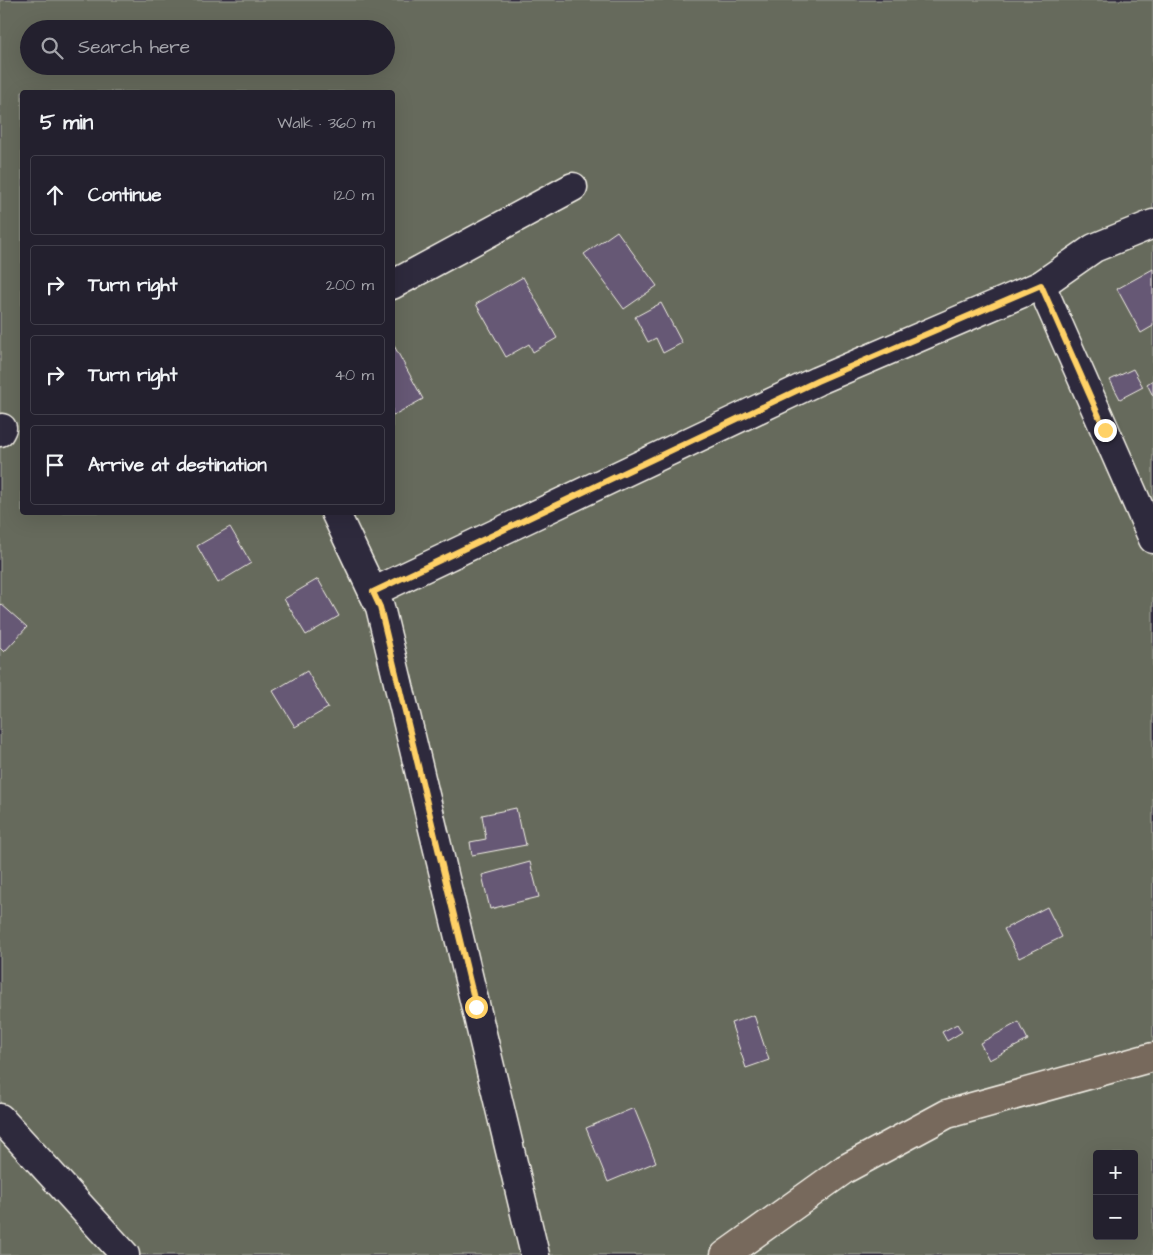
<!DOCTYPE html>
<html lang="en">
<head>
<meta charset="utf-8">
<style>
	body { margin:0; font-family:"Architects Daughter",sans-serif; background:#2f2d3a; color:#f1f3f6 }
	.controls { position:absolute; right:15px; bottom:15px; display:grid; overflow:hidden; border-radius:5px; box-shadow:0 5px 20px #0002 }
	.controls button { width:45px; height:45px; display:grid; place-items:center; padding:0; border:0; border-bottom:1px solid #403e4a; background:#23202e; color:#f1f3f6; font:25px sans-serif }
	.stop { position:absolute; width:15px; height:15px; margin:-11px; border:4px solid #ffd166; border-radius:50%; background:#fff }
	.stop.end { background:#ffd166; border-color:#fff; box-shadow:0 1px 5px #0008 }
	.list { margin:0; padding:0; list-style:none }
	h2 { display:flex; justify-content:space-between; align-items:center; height:65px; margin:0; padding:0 20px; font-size:21px }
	h2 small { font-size:16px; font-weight:400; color:#a3a3aa }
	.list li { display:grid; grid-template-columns:32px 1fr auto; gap:15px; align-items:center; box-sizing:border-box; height:80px; margin:0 10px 10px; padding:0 10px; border:1px solid #403e4a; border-radius:5px }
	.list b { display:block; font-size:19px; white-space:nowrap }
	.list em { font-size:16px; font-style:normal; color:#a3a3aa }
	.icon { flex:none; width:28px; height:28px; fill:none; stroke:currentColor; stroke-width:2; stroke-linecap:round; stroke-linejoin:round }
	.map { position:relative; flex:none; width:1153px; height:1255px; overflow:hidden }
	.search { position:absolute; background:#23202e; box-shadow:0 5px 20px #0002; left:20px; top:20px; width:375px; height:55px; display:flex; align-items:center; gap:12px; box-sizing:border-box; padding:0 18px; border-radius:28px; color:#a3a3aa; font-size:19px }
	.panel { position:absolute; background:#23202e; box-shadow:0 5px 20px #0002; left:20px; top:90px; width:375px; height:425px; border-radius:5px }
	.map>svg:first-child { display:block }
</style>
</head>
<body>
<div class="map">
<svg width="1153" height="1255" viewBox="0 0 1153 1255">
	<rect width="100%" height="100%" fill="#2f2a3d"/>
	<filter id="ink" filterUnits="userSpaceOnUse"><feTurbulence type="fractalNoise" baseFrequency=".02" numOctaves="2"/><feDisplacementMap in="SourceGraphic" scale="10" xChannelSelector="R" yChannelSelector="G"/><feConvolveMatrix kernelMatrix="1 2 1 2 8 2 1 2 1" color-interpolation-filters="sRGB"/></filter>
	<g filter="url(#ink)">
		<path fill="#666a5c" stroke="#adaea2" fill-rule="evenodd" d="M 0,0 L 1153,0 L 1153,1255 L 0,1255 ZM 29,29 L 386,29 L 386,66 L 29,66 ZM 22,92 L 392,92 L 392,512 L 22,512 ZM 1097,1154 L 1134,1154 L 1134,1236 L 1097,1236 Z"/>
		<g fill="#665875" stroke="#f4f1e8">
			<path d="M 617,231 L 657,286 L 624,309 L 584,254 Z"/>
			<path d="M 1153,269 L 1153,326 L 1141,333 L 1117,289 Z"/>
			<path d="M 523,277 L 557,338 L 533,352 L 529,344 L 506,357 L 476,304 Z"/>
			<path d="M 661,303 L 682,343 L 663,353 L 656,338 L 648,342 L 635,317 Z"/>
			<path d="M 392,342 L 423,399 L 392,416 Z"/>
			<path d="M 1133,369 L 1143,387 L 1120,399 L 1110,380 Z"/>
			<path d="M 1153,380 L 1153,396 L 1147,384 Z"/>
			<path d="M 230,527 L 251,563 L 218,583 L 197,546 Z"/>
			<path d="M 318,579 L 339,616 L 306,635 L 284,599 Z"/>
			<path d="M 1,604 L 27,627 L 4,652 L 0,648 L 0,605 Z"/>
			<path d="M 307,671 L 328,708 L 295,727 L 273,691 Z"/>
			<path d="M 516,808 L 520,828 L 522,828 L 526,845 L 472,855 L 470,842 L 486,839 L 482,815 Z"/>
			<path d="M 530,862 L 539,897 L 490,909 L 482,875 Z"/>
			<path d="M 1047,907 L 1062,937 L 1019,958 L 1004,929 Z"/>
			<path d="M 754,1015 L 769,1060 L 746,1068 L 731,1023 Z"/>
			<path d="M 1019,1022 L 1028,1040 L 989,1060 L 980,1043 Z"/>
			<path d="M 957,1024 L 962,1032 L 947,1041 L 942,1032 Z"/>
			<path d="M 634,1108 L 656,1162 L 608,1182 L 586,1128 Z"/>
		</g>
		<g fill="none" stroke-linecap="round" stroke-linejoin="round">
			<defs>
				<g id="minor">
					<path d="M 392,285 L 573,187"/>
					<path d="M 1041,285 L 1153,539"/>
					<path d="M 0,432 L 2,428"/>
					<path d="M 335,512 L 380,607 L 535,1255"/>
					<path d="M 373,592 L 817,381 L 1041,285 L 1094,248 L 1153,224"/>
					<path d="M 0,1118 L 125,1255"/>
				</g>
				<path id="major" d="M 725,1255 L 845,1169 L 947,1114 L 1153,1057"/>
			</defs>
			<use href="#minor" stroke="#f4f1e8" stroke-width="31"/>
			<use href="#major" stroke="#f4f1e8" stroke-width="31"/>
			<use href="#minor" stroke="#2f2a3d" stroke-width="28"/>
			<use href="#major" stroke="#77695c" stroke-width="28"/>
		</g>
	</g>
	<g fill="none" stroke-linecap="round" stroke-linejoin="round" filter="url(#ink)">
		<path stroke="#ffd166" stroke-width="6" d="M 476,1007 L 380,607 L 373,592 L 817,381 L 1041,285 L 1105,430"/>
	</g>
</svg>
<div class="controls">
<button>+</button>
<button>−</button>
</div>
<div class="stop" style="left:476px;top:1007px"></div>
<div class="stop end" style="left:1105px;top:430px"></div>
<div class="search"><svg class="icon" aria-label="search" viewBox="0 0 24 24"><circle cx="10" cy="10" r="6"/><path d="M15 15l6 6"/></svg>Search here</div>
<section class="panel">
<h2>5 min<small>Walk · 360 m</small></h2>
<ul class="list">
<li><svg class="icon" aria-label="ahead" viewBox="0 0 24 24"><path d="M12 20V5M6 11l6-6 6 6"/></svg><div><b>Continue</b></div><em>120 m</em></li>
<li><svg class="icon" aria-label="right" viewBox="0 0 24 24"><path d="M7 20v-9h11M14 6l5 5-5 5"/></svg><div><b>Turn right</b></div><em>200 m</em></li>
<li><svg class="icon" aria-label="right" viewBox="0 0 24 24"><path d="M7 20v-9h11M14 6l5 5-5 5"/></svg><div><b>Turn right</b></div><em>40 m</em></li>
<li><svg class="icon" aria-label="arrive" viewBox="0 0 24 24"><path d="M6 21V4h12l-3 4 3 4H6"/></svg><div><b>Arrive at destination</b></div></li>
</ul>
</section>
</div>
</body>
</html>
